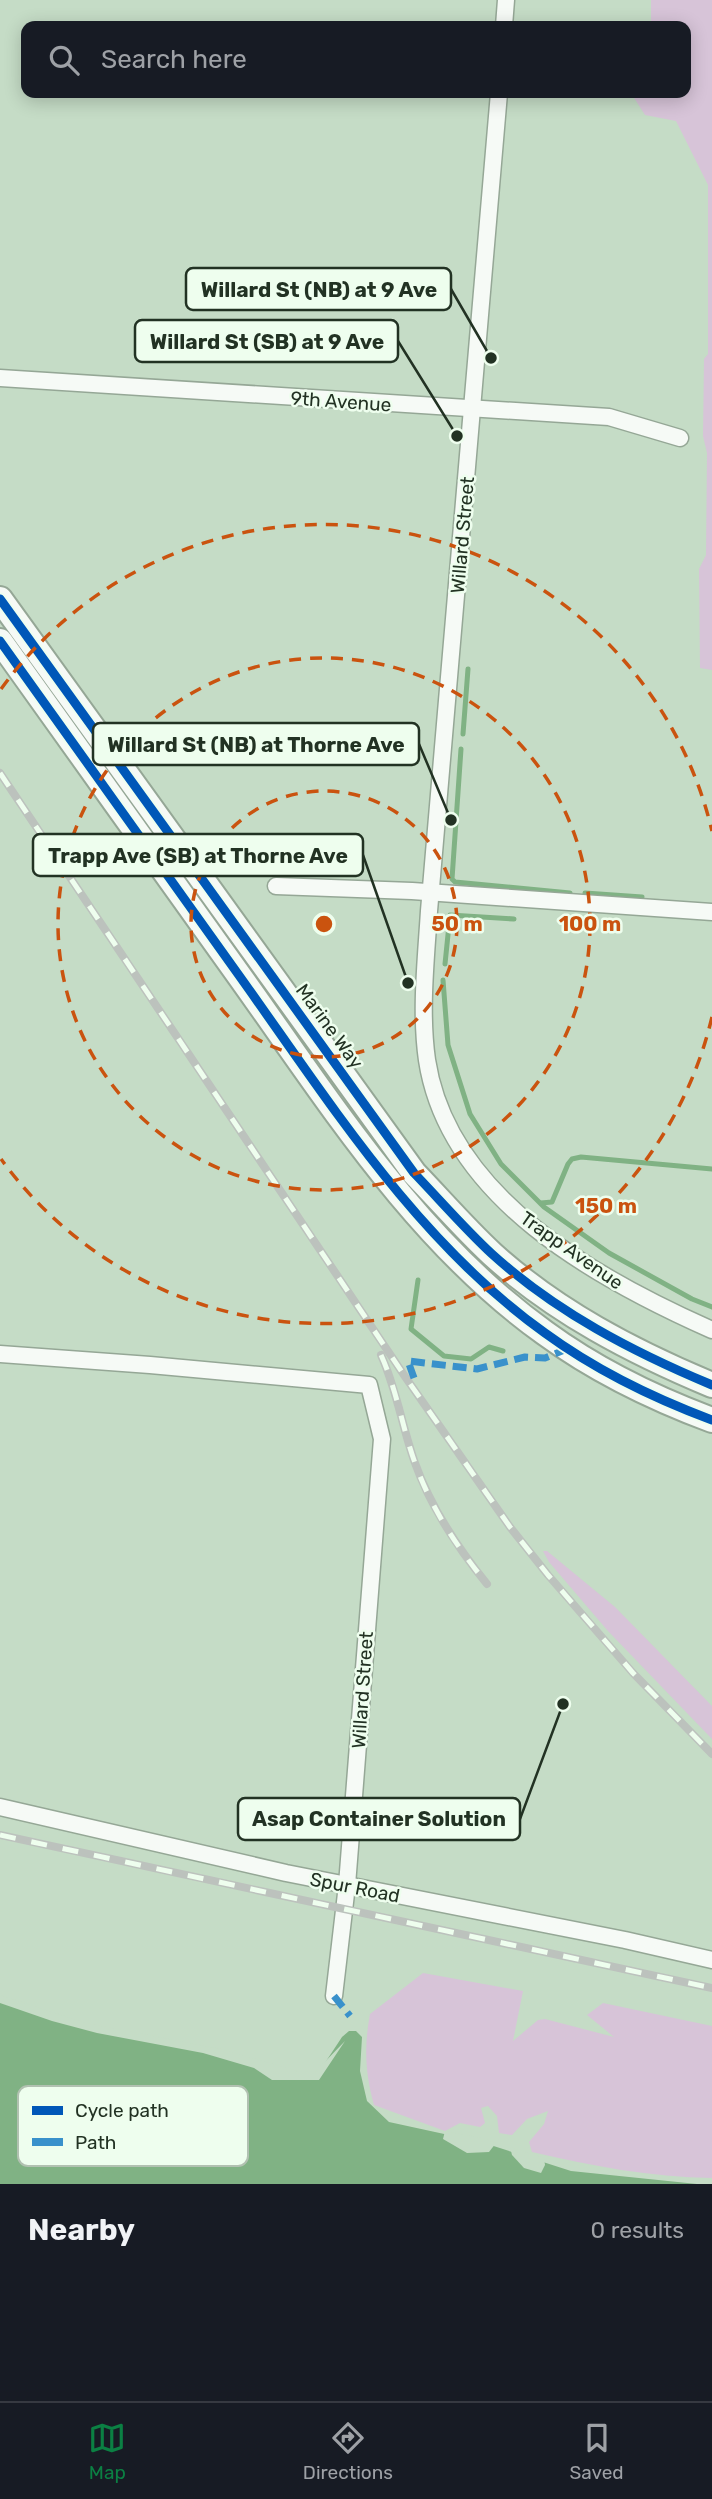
<!DOCTYPE html>
<html lang="en">
<head>
<meta charset="utf-8">
<style>
	body { margin:0; font-family:Rubik,sans-serif; background:#20242c; color:#f1f3f6 }
	.list { margin:0; padding:0; list-style:none }
	h2 { display:flex; justify-content:space-between; align-items:center; height:91px; margin:0; padding:0 28px; font-size:30px }
	h2 small { font-size:23px; font-weight:400; color:#9ea1a6 }
	.icon { flex:none; width:38px; height:38px; fill:none; stroke:currentColor; stroke-width:2; stroke-linecap:round; stroke-linejoin:round }
	.map { position:relative; flex:none; width:712px; height:2184px; overflow:hidden }
	.search { position:absolute; background:#171b24; box-shadow:0 4px 18px #0003; left:21px; right:21px; top:21px; height:77px; display:flex; align-items:center; gap:18px; box-sizing:border-box; padding:0 24px; border-radius:14px; color:#9ea1a6; font-size:26px }
	.sheet { height:217px; background:#171b24 }
	nav { display:flex; justify-content:space-around; align-items:center; box-sizing:border-box; height:98px; border-top:2px solid #363941; background:#171b24; font-size:19px; color:#9ea1a6 }
	nav a { display:grid; justify-items:center; gap:4px }
	nav .on { color:#0b8043 }
	.map>svg:first-child { display:block }
</style>
</head>
<body>
<div class="map">
<svg width="712" height="2184" viewBox="0 0 712 2184">
	<rect width="100%" height="100%" fill="#c5dcc6"/>
	<g fill="#d7c4d8">
		<path d="M 651,0 L 712,0 L 712,670 L 700,668 L 699,569 L 706,555 L 707,453 L 703,436 L 704,359 L 708,354 L 708,185 L 676,121 L 645,115 L 631,93 L 686,93 L 686,26 L 651,26 Z"/>
		<path d="M 543,1551 L 547,1551 L 615,1607 L 712,1706 L 712,1739 L 608,1631 L 549,1562 Z"/>
		<path d="M 423,1973 L 523,1991 L 513,2041 L 538,2020 L 545,2019 L 614,2037 L 587,2015 L 603,2003 L 712,2026 L 712,2178 C 651,2177 591,2166 532,2152 L 529,2142 L 544,2124 L 548,2111 L 527,2119 L 512,2135 L 499,2133 L 497,2116 L 488,2106 L 481,2108 L 485,2123 L 480,2127 L 460,2123 L 445,2131 L 374,2105 C 365,2073 364,2046 370,2014 Z"/>
	</g>
	<path fill="#80b284" d="M 0,1999 L 85,2027 L 226,2054 L 300,2075 L 317,2075 L 342,2037 L 349,2031 L 356,2031 L 362,2037 L 360,2071 L 367,2101 L 389,2122 L 481,2142 L 571,2171 L 697,2184 L 0,2184 Z"/>
	<g fill="#c5dcc6">
		<path d="M 0,1995 L 86,2023 L 226,2050 L 300,2072 L 315,2072 L 345,2041 L 319,2080 L 272,2080 L 254,2068 L 203,2053 L 97,2033 L 52,2021 L 0,2003 Z"/>
		<path d="M 445,2131 L 482,2138 L 496,2143 L 489,2152 L 467,2153 L 443,2139 Z"/>
		<path d="M 510,2147 L 544,2158 L 545,2165 L 541,2173 L 524,2168 L 512,2155 Z"/>
	</g>
	<g fill="none" stroke-linecap="round" stroke-linejoin="round">
		<g stroke="#80b284" stroke-width="5">
			<path d="M 463,734 L 468,669"/>
			<path d="M 461,749 L 452,879 L 455,882 L 570,893"/>
			<path d="M 585,893 L 642,897"/>
			<path d="M 445,964 L 450,915 L 514,919"/>
			<path d="M 443,980 L 448,1045 L 470,1114 L 501,1164 L 544,1207 L 609,1253 L 692,1299 L 712,1307"/>
			<path d="M 541,1203 L 552,1202 L 568,1164 L 572,1159 L 581,1157 L 712,1169"/>
			<path d="M 418,1280 L 411,1329 L 444,1356 L 471,1359 L 489,1347 L 503,1351"/>
		</g>
		<defs>
			<g id="minor">
				<path d="M 504,26 L 506,0"/>
				<path d="M 499,93 L 429,911 C 426,960 420,1011 427,1060 C 448,1198 597,1279 712,1330"/>
				<path d="M 0,378 L 609,417 L 680,438"/>
				<path d="M 276,886 L 412,891 L 712,912"/>
				<path d="M 0,1354 L 150,1365 L 369,1385 L 382,1439 L 347,1885 L 334,1996"/>
				<path d="M 0,1807 L 286,1873 L 625,1940 L 712,1960"/>
			</g>
			<g id="primary">
				<path d="M 0,599 L 414,1173 C 440,1200 465,1229 492,1254 C 556,1312 633,1352 712,1385"/>
				<path d="M 0,641 C 79,752 159,863 238,974 C 329,1101 416,1241 545,1333 C 597,1371 653,1398 712,1420"/>
			</g>
		</defs>
		<use href="#minor" stroke="#95a796" stroke-width="19"/>
		<use href="#primary" stroke="#95a796" stroke-width="28"/>
		<use href="#minor" stroke="#f6faf6" stroke-width="16"/>
		<use href="#primary" stroke="#f6faf6" stroke-width="24"/>
		<defs>
			<g id="rail">
				<path d="M 0,773 L 406,1378 L 510,1527 L 548,1575 L 633,1673 L 712,1754"/>
				<path d="M 381,1355 C 397,1390 402,1427 415,1463 C 431,1508 457,1547 487,1584"/>
				<path d="M 0,1835 L 712,1988"/>
			</g>
		</defs>
		<use href="#rail" stroke="#bcc2bd" stroke-width="8"/>
		<use href="#rail" stroke="#eefeee" stroke-width="5" stroke-dasharray="16" stroke-linecap="butt"/>
		<g stroke="#3991cb" stroke-width="7" stroke-dasharray="14 7" stroke-linecap="butt">
			<path d="M 414,1378 L 408,1361 L 477,1369 L 525,1357 L 545,1358 L 567,1349"/>
			<path d="M 334,1996 L 350,2016"/>
		</g>
		<defs>
			<g id="cycleway">
				<path d="M 0,599 L 414,1173 C 440,1200 465,1229 492,1254 C 556,1312 633,1352 712,1385"/>
				<path d="M 0,641 C 79,752 159,863 238,974 C 329,1101 416,1241 545,1333 C 597,1371 653,1398 712,1420"/>
			</g>
		</defs>
		<use href="#cycleway" stroke="#eefeee" stroke-width="13"/>
		<use href="#cycleway" stroke="#0057b8" stroke-width="9"/>
	</g>
	<g fill="none" stroke="#ca530f" stroke-width="3.5" stroke-dasharray="12 9">
		<circle cx="324" cy="924" r="133"/>
		<circle cx="324" cy="924" r="266"/>
		<path d="M712 1017A399 399 0 0 1 1 1159M1 689A399 399 0 0 1 712 831"/>
	</g>
	<g text-anchor="middle" stroke-width="5" stroke-linejoin="round" paint-order="stroke">
		<g font-size="19" fill="#223223" stroke="#eefeee">
			<text transform="translate(341 401) rotate(4)" y="7">9th Avenue</text>
			<text transform="translate(462 535) rotate(-85)" y="7">Willard Street</text>
			<text transform="translate(330 1026) rotate(54)" y="7">Marine Way</text>
			<text transform="translate(572 1250) rotate(35)" y="7">Trapp Avenue</text>
			<text transform="translate(362 1690) rotate(-86)" y="7">Willard Street</text>
			<text transform="translate(355 1887) rotate(11)" y="7">Spur Road</text>
		</g>
	</g>
	<rect x="18" y="2086" width="230" height="80" rx="10" fill="#eefeee" stroke="#b1c1b1" stroke-width="2"/>
	<rect x="32" y="2106" width="31" height="9" fill="#0057b8"/>
	<rect x="32" y="2138" width="31" height="8" fill="#3991cb"/>
	<g font-size="19" fill="#223223">
		<text x="75" y="2117">Cycle path</text>
		<text x="75" y="2149">Path</text>
	</g>
	<circle cx="324" cy="924" r="10" fill="#ca530f" stroke="#eefeee" stroke-width="3.5"/>
	<g font-size="21" text-anchor="middle" font-weight="bold" fill="#ca530f" stroke="#eefeee" stroke-width="5" stroke-linejoin="round" paint-order="stroke">
		<text x="457" y="931">50 m</text>
		<text x="590" y="931">100 m</text>
		<text x="606" y="1213">150 m</text>
	</g>
	<path fill="none" stroke="#223223" stroke-width="2.5" d="M491 358L451 289M457 436L398 341M451 820L419 744M408 983L363 855M563 1704L520 1819"/>
	<g fill="#223223" stroke="#eefeee" stroke-width="2.5">
		<circle cx="491" cy="358" r="7"/>
		<circle cx="457" cy="436" r="7"/>
		<circle cx="451" cy="820" r="7"/>
		<circle cx="408" cy="983" r="7"/>
		<circle cx="563" cy="1704" r="7"/>
	</g>
	<g fill="#eefeee" stroke="#223223" stroke-width="2.5">
		<rect x="186" y="268" width="265" height="42" rx="7"/>
		<rect x="135" y="320" width="263" height="42" rx="7"/>
		<rect x="93" y="723" width="326" height="42" rx="7"/>
		<rect x="33" y="834" width="330" height="42" rx="7"/>
		<rect x="238" y="1798" width="282" height="42" rx="7"/>
	</g>
	<g font-size="21" text-anchor="middle" font-weight="bold" fill="#223223">
		<text x="319" y="297">Willard St (NB) at 9 Ave</text>
		<text x="267" y="349">Willard St (SB) at 9 Ave</text>
		<text x="256" y="752">Willard St (NB) at Thorne Ave</text>
		<text x="198" y="863">Trapp Ave (SB) at Thorne Ave</text>
		<text x="379" y="1826">Asap Container Solution</text>
	</g>
</svg>
<div class="search"><svg class="icon" aria-label="search" viewBox="0 0 24 24"><circle cx="10" cy="10" r="6"/><path d="M15 15l6 6"/></svg>Search here</div>
</div>
<section class="sheet">
<h2>Nearby<small>0 results</small></h2>
<ul class="list">
</ul>
</section>
<nav>
<a class="on"><svg class="icon" aria-label="map" viewBox="0 0 24 24"><path d="M3 6l6-2 6 2 6-2v14l-6 2-6-2-6 2zM9 4v14M15 6v14"/></svg>Map</a>
<a><svg class="icon" aria-label="directions" viewBox="0 0 24 24"><path d="M12 3l9 9-9 9-9-9zM9 14v-3h6M13 9l2 2-2 2"/></svg>Directions</a>
<a><svg class="icon" aria-label="saved" viewBox="0 0 24 24"><path d="M7 4h10v16l-5-4-5 4z"/></svg>Saved</a>
</nav>
</body>
</html>
